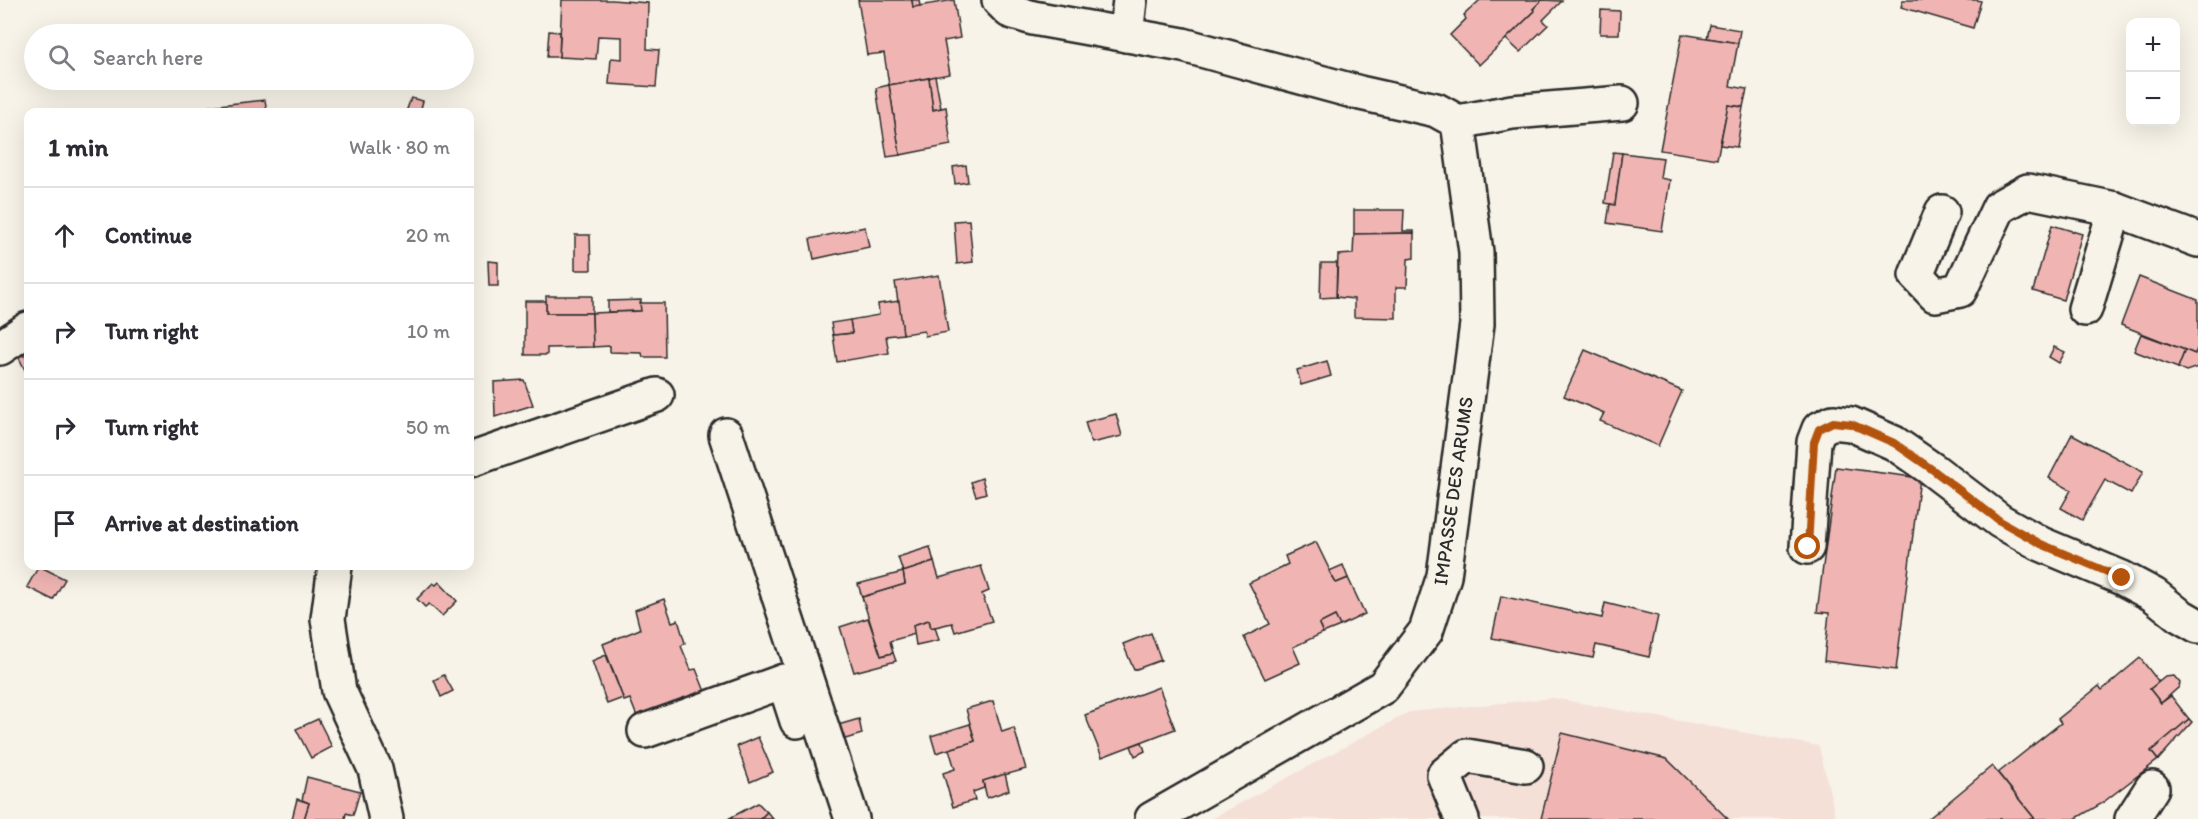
<!DOCTYPE html>
<html lang="en">
<head>
<meta charset="utf-8">
<style>
	body { margin:0; font-family:Itim,sans-serif; background:#f7f7f7; color:#2b2b33 }
	.controls { position:absolute; right:18px; top:18px; display:grid; overflow:hidden; border-radius:12px; box-shadow:0 6px 24px #0002 }
	.controls button { width:54px; height:54px; display:grid; place-items:center; padding:0; border:0; border-bottom:2px solid #e1e1e2; background:#fff; color:#2b2b33; font:30px sans-serif }
	.stop { position:absolute; width:18px; height:18px; margin:-14px; border:4px solid #b45309; border-radius:50%; background:#fff }
	.stop.end { background:#b45309; border-color:#fff; box-shadow:0 2px 6px #0008 }
	.list { margin:0; padding:0; list-style:none }
	h2 { display:flex; justify-content:space-between; align-items:center; height:78px; margin:0; padding:0 24px; font-size:26px }
	h2 small { font-size:20px; font-weight:400; color:#7c7c81 }
	.list li { display:grid; grid-template-columns:39px 1fr auto; gap:18px; align-items:center; box-sizing:border-box; height:96px; padding:0 24px; border-top:2px solid #e1e1e2 }
	.list b { display:block; font-size:22px; white-space:nowrap }
	.list em { font-size:20px; font-style:normal; color:#7c7c81 }
	.icon { flex:none; width:33px; height:33px; fill:none; stroke:currentColor; stroke-width:2; stroke-linecap:round; stroke-linejoin:round }
	.map { position:relative; flex:none; width:2198px; height:819px; overflow:hidden }
	.search { position:absolute; background:#fff; box-shadow:0 6px 24px #0002; left:24px; top:24px; width:450px; height:66px; display:flex; align-items:center; gap:15px; box-sizing:border-box; padding:0 21px; border-radius:33px; color:#7c7c81; font-size:22px }
	.panel { position:absolute; background:#fff; box-shadow:0 6px 24px #0002; left:24px; top:108px; width:450px; height:462px; border-radius:12px }
	.map>svg:first-child { display:block }
</style>
</head>
<body>
<div class="map">
<svg width="2198" height="819" viewBox="0 0 2198 819">
	<rect width="100%" height="100%" fill="#f7f3e8"/>
	<filter id="ink" filterUnits="userSpaceOnUse"><feTurbulence type="fractalNoise" baseFrequency=".0167" numOctaves="2"/><feDisplacementMap in="SourceGraphic" scale="12" xChannelSelector="R" yChannelSelector="G"/><feConvolveMatrix kernelMatrix="1 2 1 2 8 2 1 2 1" color-interpolation-filters="sRGB"/></filter>
	<g filter="url(#ink)">
		<path fill="#f5e0d8" d="M 1553,698 L 1819,746 L 1836,819 L 1211,819 L 1409,712 Z"/>
		<g fill="#f0b5b3" stroke="#2b2b2b" stroke-width="1.5">
			<path d="M 562,0 L 612,0 L 648,3 L 647,49 L 659,50 L 656,87 L 609,84 L 611,58 L 622,59 L 622,37 L 598,36 L 596,59 L 559,57 Z"/>
			<path d="M 858,0 L 912,0 L 913,7 L 954,0 L 960,38 L 944,41 L 950,74 L 889,85 L 884,53 L 867,55 Z"/>
			<path d="M 912,0 L 919,0 L 920,6 L 913,7 Z"/>
			<path d="M 1480,0 L 1542,0 L 1533,9 L 1535,11 L 1479,65 L 1450,35 L 1466,19 L 1464,15 Z"/>
			<path d="M 1542,0 L 1562,1 L 1543,20 L 1548,25 L 1520,52 L 1506,39 L 1535,11 L 1533,9 Z"/>
			<path d="M 1903,0 L 1977,0 L 1981,1 L 1973,28 L 1901,7 Z"/>
			<path d="M 1601,10 L 1620,11 L 1619,34 L 1600,34 Z"/>
			<path d="M 1710,25 L 1740,30 L 1738,43 L 1707,38 Z"/>
			<path d="M 549,31 L 560,32 L 559,57 L 547,57 Z"/>
			<path d="M 1682,34 L 1738,43 L 1730,86 L 1747,89 L 1743,107 L 1728,105 L 1717,159 L 1660,150 Z"/>
			<path d="M 935,76 L 941,108 L 933,110 L 929,78 Z"/>
			<path d="M 929,78 L 933,110 L 946,107 L 951,145 L 900,155 L 889,85 Z"/>
			<path d="M 889,85 L 900,155 L 887,157 L 876,88 Z"/>
			<path d="M 411,98 L 423,101 L 420,112 L 406,112 Z"/>
			<path d="M 265,100 L 267,112 L 210,112 L 210,106 Z"/>
			<path d="M 1728,105 L 1743,107 L 1737,147 L 1720,145 Z"/>
			<path d="M 1613,152 L 1622,153 L 1615,205 L 1605,203 Z"/>
			<path d="M 1622,153 L 1663,158 L 1660,178 L 1670,180 L 1662,231 L 1607,223 L 1610,204 L 1615,205 Z"/>
			<path d="M 966,165 L 968,182 L 955,184 L 953,167 Z"/>
			<path d="M 1354,210 L 1404,210 L 1403,231 L 1414,231 L 1414,233 L 1354,234 Z"/>
			<path d="M 969,220 L 973,262 L 957,264 L 954,221 Z"/>
			<path d="M 2052,225 L 2082,234 L 2063,300 L 2033,291 Z"/>
			<path d="M 865,227 L 869,247 L 814,259 L 810,239 Z"/>
			<path d="M 1414,233 L 1414,258 L 1408,259 L 1407,287 L 1396,287 L 1396,318 L 1354,317 L 1354,299 L 1336,297 L 1338,255 L 1353,254 L 1354,234 Z"/>
			<path d="M 575,235 L 590,235 L 591,270 L 575,270 Z"/>
			<path d="M 488,261 L 498,262 L 498,286 L 489,286 Z"/>
			<path d="M 1321,263 L 1337,263 L 1336,297 L 1320,298 Z"/>
			<path d="M 939,275 L 948,332 L 925,336 L 924,331 L 903,334 L 895,282 Z"/>
			<path d="M 2139,277 L 2198,300 L 2198,347 L 2195,354 L 2121,325 Z"/>
			<rect x="546" y="296" width="46" height="17"/>
			<path d="M 641,300 L 641,311 L 608,312 L 608,301 Z"/>
			<path d="M 525,301 L 546,301 L 546,313 L 592,313 L 593,347 L 547,348 L 547,355 L 525,355 Z"/>
			<path d="M 899,301 L 903,334 L 886,336 L 889,353 L 837,362 L 833,335 L 852,333 L 850,320 L 879,315 L 878,304 Z"/>
			<path d="M 640,303 L 664,303 L 665,357 L 643,357 L 642,353 L 610,352 L 610,346 L 593,347 L 592,313 L 641,311 Z"/>
			<path d="M 850,320 L 852,333 L 833,335 L 831,323 Z"/>
			<path d="M 2141,334 L 2185,350 L 2178,368 L 2134,351 Z"/>
			<path d="M 2054,347 L 2065,352 L 2059,363 L 2049,357 Z"/>
			<path d="M 2198,347 L 2198,367 L 2186,371 L 2178,368 L 2185,350 L 2195,354 Z"/>
			<path d="M 1585,350 L 1682,391 L 1658,446 L 1600,421 L 1604,413 L 1564,396 Z"/>
			<path d="M 17,354 L 28,357 L 28,376 Z"/>
			<path d="M 1327,361 L 1331,376 L 1301,385 L 1297,370 Z"/>
			<path d="M 524,380 L 533,405 L 495,417 L 494,382 Z"/>
			<path d="M 1116,414 L 1122,436 L 1091,443 L 1085,422 Z"/>
			<path d="M 2072,434 L 2143,472 L 2131,494 L 2105,480 L 2082,520 L 2061,508 L 2071,490 L 2049,478 Z"/>
			<path d="M 1836,467 L 1920,478 L 1896,670 L 1824,661 L 1829,613 L 1817,612 Z"/>
			<path d="M 982,478 L 986,493 L 976,496 L 971,482 Z"/>
			<path d="M 1316,542 L 1336,583 L 1348,578 L 1365,614 L 1340,626 L 1335,616 L 1319,624 L 1323,633 L 1293,647 L 1300,663 L 1265,679 L 1244,637 L 1270,624 L 1249,583 L 1288,564 L 1285,556 Z"/>
			<path d="M 930,547 L 934,562 L 903,572 L 898,557 Z"/>
			<path d="M 934,562 L 939,578 L 981,566 L 989,591 L 982,594 L 992,621 L 955,632 L 952,623 L 931,628 L 929,620 L 913,625 L 915,634 L 890,641 L 893,653 L 881,656 L 862,597 L 905,584 L 903,572 Z"/>
			<path d="M 1343,565 L 1348,578 L 1336,583 L 1329,571 Z"/>
			<path d="M 39,566 L 65,579 L 53,600 L 27,587 Z"/>
			<path d="M 903,572 L 905,584 L 862,597 L 858,584 Z"/>
			<path d="M 439,582 L 457,601 L 442,616 L 429,604 L 425,607 L 417,599 L 433,583 L 436,585 Z"/>
			<path d="M 1501,596 L 1602,618 L 1605,603 L 1658,616 L 1649,657 L 1596,645 L 1593,658 L 1492,638 Z"/>
			<path d="M 664,599 L 672,622 L 678,620 L 685,643 L 681,646 L 691,670 L 696,669 L 706,694 L 638,719 L 630,699 L 624,701 L 603,644 L 640,629 L 635,610 Z"/>
			<path d="M 1335,616 L 1340,626 L 1323,633 L 1319,624 Z"/>
			<path d="M 868,618 L 881,656 L 893,653 L 896,661 L 854,672 L 840,627 Z"/>
			<path d="M 929,620 L 931,628 L 935,627 L 939,640 L 916,645 L 913,625 Z"/>
			<path d="M 1151,633 L 1161,660 L 1134,670 L 1123,644 Z"/>
			<path d="M 606,655 L 623,698 L 607,704 L 592,661 Z"/>
			<path d="M 2140,658 L 2159,682 L 2150,689 L 2161,703 L 2171,696 L 2189,719 L 2151,751 L 2158,760 L 2101,804 L 2075,819 L 2035,819 L 1998,773 L 2061,723 L 2058,719 L 2099,686 L 2102,690 Z"/>
			<path d="M 444,675 L 453,691 L 441,697 L 434,680 Z"/>
			<path d="M 2174,676 L 2180,683 L 2179,687 L 2161,703 L 2150,689 L 2165,677 Z"/>
			<path d="M 1159,687 L 1175,729 L 1102,757 L 1085,715 Z"/>
			<path d="M 993,701 L 1002,732 L 1014,728 L 1026,769 L 983,781 L 984,788 L 973,792 L 975,800 L 953,807 L 943,773 L 955,769 L 949,749 L 975,741 L 966,709 Z"/>
			<path d="M 318,719 L 332,747 L 311,758 L 296,729 Z"/>
			<path d="M 859,719 L 862,734 L 842,740 L 838,725 Z"/>
			<path d="M 2189,719 L 2192,722 L 2158,760 L 2151,751 Z"/>
			<path d="M 970,724 L 975,741 L 936,753 L 931,736 Z"/>
			<path d="M 1562,733 L 1667,759 L 1728,819 L 1541,819 Z"/>
			<path d="M 758,737 L 773,772 L 750,782 L 737,746 Z"/>
			<path d="M 1142,742 L 1145,751 L 1135,756 L 1131,746 Z"/>
			<path d="M 1992,766 L 2035,819 L 1928,819 Z"/>
			<path d="M 1005,774 L 1009,790 L 987,798 L 983,781 Z"/>
			<path d="M 307,777 L 360,791 L 353,815 L 346,813 L 345,819 L 304,819 L 309,803 L 302,800 Z"/>
			<path d="M 297,799 L 309,803 L 304,819 L 292,819 Z"/>
			<path d="M 758,803 L 767,812 L 760,819 L 728,819 Z"/>
			<path d="M 767,812 L 773,819 L 760,819 Z"/>
		</g>
		<g fill="none" stroke-linecap="round" stroke-linejoin="round">
			<defs>
				<g id="minor">
					<path d="M 999,0 L 1010,11 L 1033,18 L 1183,45 L 1360,93 L 1436,110 L 1458,122 L 1512,112 L 1622,103"/>
					<path d="M 1126,35 L 1130,0"/>
					<path d="M 1942,212 L 1916,275 L 1935,295 L 1960,290 L 1999,207 L 2028,191 L 2115,209 L 2198,240"/>
					<path d="M 2085,309 L 2115,209"/>
					<path d="M 0,348 L 28,329"/>
					<path d="M 726,435 L 852,819"/>
					<path d="M 470,460 L 657,395"/>
					<path d="M 1807,547 L 1814,442 L 1819,429 L 1833,422 L 1851,424 L 1894,443 L 1933,470 L 2000,521 L 2041,544 L 2122,578 L 2154,595 L 2179,615 L 2198,626"/>
					<path d="M 335,566 L 328,619 L 339,691 L 375,769 L 386,819"/>
					<path d="M 645,731 L 784,681 L 797,721"/>
					<path d="M 1152,819 L 1383,687 L 1426,631 L 1444,576 L 1477,324 L 1476,252 L 1458,122"/>
					<path d="M 1462,819 L 1444,775 L 1467,756 L 1526,766"/>
					<path d="M 2132,819 L 2152,788"/>
				</g>
			</defs>
			<use href="#minor" stroke="#2b2b2b" stroke-width="38"/>
			<use href="#minor" stroke="#f7f3e8" stroke-width="33"/>
		</g>
	</g>
	<g fill="none" stroke-linecap="round" stroke-linejoin="round" filter="url(#ink)">
		<path stroke="#b45309" stroke-width="8" d="M 1808,547 L 1814,442 L 1819,429 L 1833,422 L 1851,424 L 1894,443 L 1933,470 L 2000,521 L 2041,544 L 2122,578"/>
	</g>
	<g text-anchor="middle" stroke-width="5" stroke-linejoin="round" paint-order="stroke">
		<g font-size="20" fill="#2b2b2b" stroke="#f7f3e8">
			<text transform="translate(1453 491) rotate(-82)" y="7">IMPASSE DES ARUMS</text>
		</g>
	</g>
</svg>
<div class="controls">
<button>+</button>
<button>−</button>
</div>
<div class="stop" style="left:1808px;top:547px"></div>
<div class="stop end" style="left:2122px;top:578px"></div>
<div class="search"><svg class="icon" aria-label="search" viewBox="0 0 24 24"><circle cx="10" cy="10" r="6"/><path d="M15 15l6 6"/></svg>Search here</div>
<section class="panel">
<h2>1 min<small>Walk · 80 m</small></h2>
<ul class="list">
<li><svg class="icon" aria-label="ahead" viewBox="0 0 24 24"><path d="M12 20V5M6 11l6-6 6 6"/></svg><div><b>Continue</b></div><em>20 m</em></li>
<li><svg class="icon" aria-label="right" viewBox="0 0 24 24"><path d="M7 20v-9h11M14 6l5 5-5 5"/></svg><div><b>Turn right</b></div><em>10 m</em></li>
<li><svg class="icon" aria-label="right" viewBox="0 0 24 24"><path d="M7 20v-9h11M14 6l5 5-5 5"/></svg><div><b>Turn right</b></div><em>50 m</em></li>
<li><svg class="icon" aria-label="arrive" viewBox="0 0 24 24"><path d="M6 21V4h12l-3 4 3 4H6"/></svg><div><b>Arrive at destination</b></div></li>
</ul>
</section>
</div>
</body>
</html>
